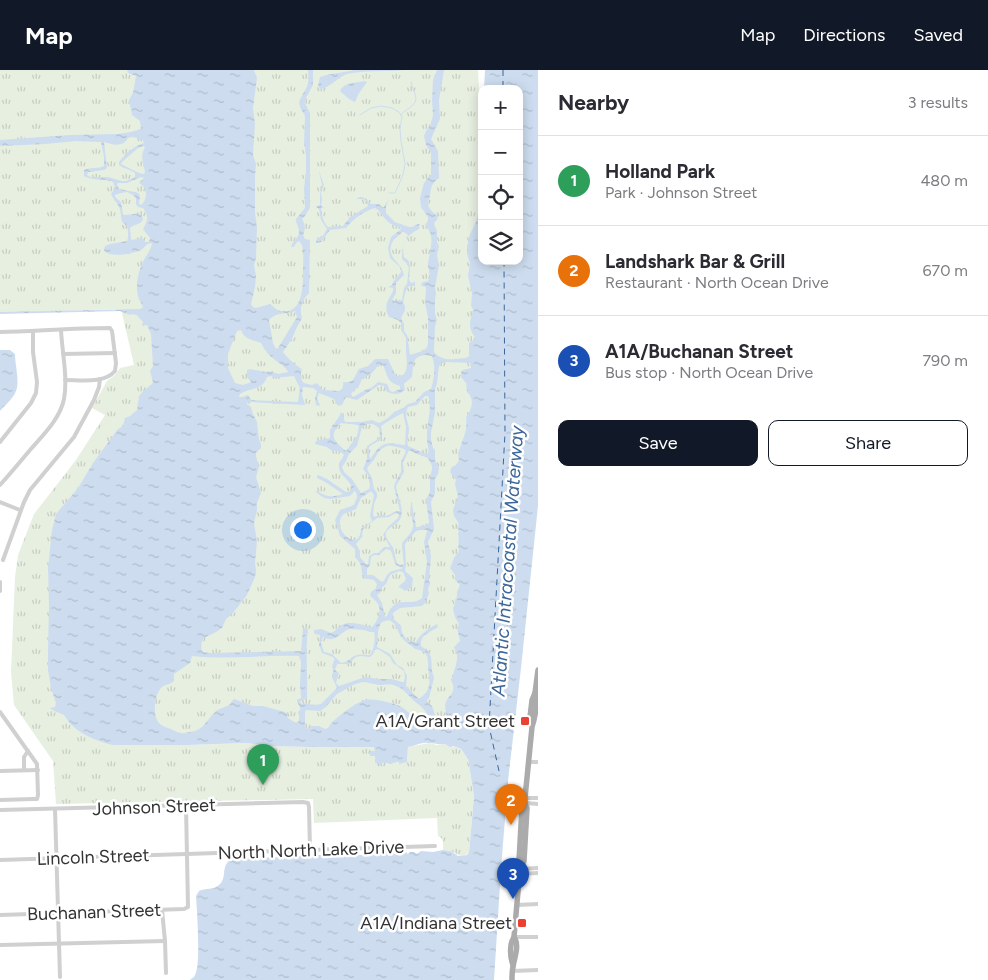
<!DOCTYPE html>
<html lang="en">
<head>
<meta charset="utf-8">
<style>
	body { margin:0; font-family:Figtree,sans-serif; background:#f7f7f7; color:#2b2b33 }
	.controls { position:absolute; right:15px; top:15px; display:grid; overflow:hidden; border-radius:10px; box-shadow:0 2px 12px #0003 }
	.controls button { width:45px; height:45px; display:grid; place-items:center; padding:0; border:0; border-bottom:1px solid #e1e1e2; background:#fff; color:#2b2b33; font:25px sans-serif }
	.you { position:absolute; left:302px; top:459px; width:18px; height:18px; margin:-12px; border:4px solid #fff; border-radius:50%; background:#1a73e8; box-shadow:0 0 0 8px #1a73e833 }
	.badge { display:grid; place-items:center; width:32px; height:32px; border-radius:50%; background:#111827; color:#fff; font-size:16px; font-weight:700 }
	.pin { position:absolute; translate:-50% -41px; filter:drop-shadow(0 1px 2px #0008) }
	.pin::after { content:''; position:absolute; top:26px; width:18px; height:15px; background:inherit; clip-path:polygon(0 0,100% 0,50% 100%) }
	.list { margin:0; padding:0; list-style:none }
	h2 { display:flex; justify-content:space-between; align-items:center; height:65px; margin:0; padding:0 20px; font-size:21px }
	h2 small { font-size:16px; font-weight:400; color:#7c7c81 }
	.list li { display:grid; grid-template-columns:32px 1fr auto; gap:15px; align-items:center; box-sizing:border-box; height:90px; padding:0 20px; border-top:1px solid #e1e1e2 }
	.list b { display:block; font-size:19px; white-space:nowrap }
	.list p { margin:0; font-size:16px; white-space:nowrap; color:#7c7c81 }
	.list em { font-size:16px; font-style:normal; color:#7c7c81 }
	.actions { display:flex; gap:10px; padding:15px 20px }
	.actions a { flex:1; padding:11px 0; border:1px solid #111827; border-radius:10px; text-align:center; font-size:18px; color:#111827 }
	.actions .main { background:#111827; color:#fff }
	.icon { flex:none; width:28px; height:28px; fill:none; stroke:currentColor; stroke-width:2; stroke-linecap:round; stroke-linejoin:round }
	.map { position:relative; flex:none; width:538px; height:910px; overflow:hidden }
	header { display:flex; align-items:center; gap:30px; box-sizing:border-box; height:70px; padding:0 25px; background:#111827; color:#fff }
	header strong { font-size:24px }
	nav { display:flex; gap:28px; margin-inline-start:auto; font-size:18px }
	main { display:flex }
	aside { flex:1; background:#fff }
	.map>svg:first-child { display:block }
</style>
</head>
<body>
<header>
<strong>Map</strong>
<nav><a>Map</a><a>Directions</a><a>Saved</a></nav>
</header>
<main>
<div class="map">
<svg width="538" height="910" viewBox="0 0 538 910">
	<defs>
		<pattern id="park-tufts" width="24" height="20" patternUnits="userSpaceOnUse" patternTransform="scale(1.25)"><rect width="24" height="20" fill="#e7efe1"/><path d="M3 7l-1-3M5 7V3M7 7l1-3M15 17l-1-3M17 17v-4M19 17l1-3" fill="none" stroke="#c7cdc2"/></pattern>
		<pattern id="water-ripples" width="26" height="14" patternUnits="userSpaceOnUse" patternTransform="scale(1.25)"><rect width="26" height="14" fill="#cdddef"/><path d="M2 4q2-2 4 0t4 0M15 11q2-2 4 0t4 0" fill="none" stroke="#b0becd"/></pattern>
	</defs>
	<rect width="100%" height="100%" fill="#fff"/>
	<path fill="url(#park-tufts)" d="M 0,0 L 478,0 L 482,79 L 482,191 L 458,668 L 111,673 L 188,675 L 246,673 L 268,676 L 308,677 L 375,677 L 375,681 L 371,686 L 375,686 L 382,693 L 407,692 L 408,677 L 429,673 L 437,675 L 445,674 L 461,679 L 468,689 L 474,726 L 469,782 C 461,791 459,784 451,781 C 451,781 444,780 443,780 C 443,774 444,768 438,766 L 437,748 L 314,753 L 313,729 L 56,734 L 53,691 L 14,635 L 11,602 L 15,507 L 18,485 L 34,444 L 76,390 L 105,345 L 92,338 L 107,311 L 115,305 L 120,298 L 134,295 L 121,239 L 0,243 Z"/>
	<g fill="url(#water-ripples)" fill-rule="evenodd">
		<path d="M 127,0 L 254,0 L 257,8 L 253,38 L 255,54 L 253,85 L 256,94 L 255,106 L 255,143 L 257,157 L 256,188 L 254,195 L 256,206 L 255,217 L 251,234 L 253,237 L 256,238 L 270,234 C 273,236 276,240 280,241 C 304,245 303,215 303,199 C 303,191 304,183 302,175 L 299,171 L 296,173 L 294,177 L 291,177 C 293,170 299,168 299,162 C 299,157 296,154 296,149 L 305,138 L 304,118 L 306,103 L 306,82 L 304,74 L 305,46 L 300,37 L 299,32 C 305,17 310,19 308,0 L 313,0 L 313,15 L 306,28 L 305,33 L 310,43 L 310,138 L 305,146 L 302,149 C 305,154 306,158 303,165 L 305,169 L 310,170 L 309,223 C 302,231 299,238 302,248 L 296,259 L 292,269 L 283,282 C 285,286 298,297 302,299 L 301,303 L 302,311 L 304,313 L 312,315 L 317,313 L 323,320 L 338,321 C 342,321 344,316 343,312 C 355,314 354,306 359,299 L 368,296 L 375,289 L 388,289 L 396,306 L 403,305 L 406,301 L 407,293 L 406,282 L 406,268 L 401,260 L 401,253 L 398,250 L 389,247 C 383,235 388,231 393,221 L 393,218 L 388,217 L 392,215 L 393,212 L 401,202 L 400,197 L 390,188 L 388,178 L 391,167 L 401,159 L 400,157 C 390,157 384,147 378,140 L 375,138 C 364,141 353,149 346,158 L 330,160 L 321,172 L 316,173 L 317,168 L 322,167 L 327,159 L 321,150 L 319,139 L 316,137 L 320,135 L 320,124 L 322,115 L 319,101 L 324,115 L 321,123 L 322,130 L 321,135 L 324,138 L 321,138 C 321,144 323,152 328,157 L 343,156 L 350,147 L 368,136 L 366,130 L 360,129 L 356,129 C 362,125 366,129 371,134 L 379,134 L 383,138 L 389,129 L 386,136 L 386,143 L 395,152 L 409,157 L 412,157 L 418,154 L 420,154 L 419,159 C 406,166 401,171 404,187 L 409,191 L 410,198 L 409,210 L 411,213 L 415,212 L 415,216 L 409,216 L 406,220 L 403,232 L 405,236 L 405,240 L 401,248 L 404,254 L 404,261 L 407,265 L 410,285 C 417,282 428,282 428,273 L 428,248 L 425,232 L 426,219 L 426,217 L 422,216 L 421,214 L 423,212 L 428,211 C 431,206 429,202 428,196 C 428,184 437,166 426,157 L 426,154 L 428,150 L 428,147 L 421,137 L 420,128 L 424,113 L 431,104 L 431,83 L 426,75 L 424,66 L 426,61 L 430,56 L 433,45 L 432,31 L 433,10 L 437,0 L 444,0 L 439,30 L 440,49 L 431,69 L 438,81 L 439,108 C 427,117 433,122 428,132 C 428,138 432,143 438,145 L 437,150 L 435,152 L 434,154 L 437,161 L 437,172 L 439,176 L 437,185 L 439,196 L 435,217 L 436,223 L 435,230 L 435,244 L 437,250 L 435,257 L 434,282 C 442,292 454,289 466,288 L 469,286 L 469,273 L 471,271 L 474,271 L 475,268 L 474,266 C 467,257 471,249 473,239 L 471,236 L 472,223 L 468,206 L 470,193 L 467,184 L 467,176 L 470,164 L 476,152 L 479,139 L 480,99 L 482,95 L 482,191 L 519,191 L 519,19 L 484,19 L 485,0 L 538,0 L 538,436 L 521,598 L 508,711 L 501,799 L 494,910 L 190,910 C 192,908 194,908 195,905 C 201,894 197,841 196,826 L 199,821 C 205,818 214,820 219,815 C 228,807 220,797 231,789 L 323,785 L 373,785 L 393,782 L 394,784 L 404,784 L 406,782 L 408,784 L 410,782 L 414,782 L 417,784 L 421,781 L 433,782 L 443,780 L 451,781 L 458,786 L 462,786 L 467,785 L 469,782 L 474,726 L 468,689 L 461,679 L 453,676 L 450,677 L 445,674 C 436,675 436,673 428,673 C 422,672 415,676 408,677 L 407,692 L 399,694 L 399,692 L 393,693 L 392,694 L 389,694 L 388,693 L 382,693 L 382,694 L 378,695 L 378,693 L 375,693 L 375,686 L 370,686 L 370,681 L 375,681 L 374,677 L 308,677 L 268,676 L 246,673 L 188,675 L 113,675 C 102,673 82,665 74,657 C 70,654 67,649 64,645 C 59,642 54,642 50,638 L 55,637 L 56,633 L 51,618 L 48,600 L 48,579 L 49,535 L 48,498 L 52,460 L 56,444 L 78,418 L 93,393 L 118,359 L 123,356 L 125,348 L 130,346 L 137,340 L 139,326 L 143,321 L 152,314 L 153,312 L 150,301 L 153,296 L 151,264 L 147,255 L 142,256 L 143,251 L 139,248 L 137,245 L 132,244 L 130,245 L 120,241 L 0,244 L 0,242 L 140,239 L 143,237 C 141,233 139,230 138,226 C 135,214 139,198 145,188 C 148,183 151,179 152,174 L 151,173 C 146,174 145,177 141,180 C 132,184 112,188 104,181 L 105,176 L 110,174 L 127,171 C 129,167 128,161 127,156 L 122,152 C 121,148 121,144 120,139 C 118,133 113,130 111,124 L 115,118 L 113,112 C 104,108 92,111 84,106 L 84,100 C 90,97 98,99 104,96 L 104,87 L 101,72 L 77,71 L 45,74 L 0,76 L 0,70 L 70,65 L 118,64 L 131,62 L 141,59 L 140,51 L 132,45 L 129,30 L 133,23 L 136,6 L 128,3 ZM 132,67 L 137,68 L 141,71 L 142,69 L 144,73 C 134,76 126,83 119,92 L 119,95 C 124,99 130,99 135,103 L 135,107 L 126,111 L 122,111 L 108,107 L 90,107 L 87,105 L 88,102 L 104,100 L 107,98 L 104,72 C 111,74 119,77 125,72 C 130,67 125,69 132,67 ZM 143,76 L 145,77 C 140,86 143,92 145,102 L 144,104 L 139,103 L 121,94 L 122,92 L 138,78 ZM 141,107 L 144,108 L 139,113 C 148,118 148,129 141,135 L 139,134 L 140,126 L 138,123 L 135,122 L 119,119 L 117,114 L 118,113 L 127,113 ZM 127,122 L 133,125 L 136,128 L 136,134 L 138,137 L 143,138 C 149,147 148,150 143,159 L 150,168 L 149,172 L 145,172 L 144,169 L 141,168 L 132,170 L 131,169 L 130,158 C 134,154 140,155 143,150 C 142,140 132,145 124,145 L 123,144 L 121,132 L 115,127 L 115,125 L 121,123 ZM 402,162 L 404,162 L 408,165 C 403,173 402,180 402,189 L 409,196 L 407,214 L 404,218 L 402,230 L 393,231 L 392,230 L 396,223 L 396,213 L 404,205 C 401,191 384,187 393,171 C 395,168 400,165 402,162 ZM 295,241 L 297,247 L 278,278 L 276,279 L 273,273 L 269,250 C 278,241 285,245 295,241 ZM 241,260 C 244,269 252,270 261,273 C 264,279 269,286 275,290 C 280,294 285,296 288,302 L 278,304 L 276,303 L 274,303 L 273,301 L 266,302 L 250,299 L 247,300 L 247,307 L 250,310 L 251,312 L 243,315 L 235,313 L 228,298 L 228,284 L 237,261 ZM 425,285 L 432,286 C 436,296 434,309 431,319 L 424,322 L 415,332 L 408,334 L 403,338 L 394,342 L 388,348 L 381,352 L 379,353 L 372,350 L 361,352 L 346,352 L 344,350 L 344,343 L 340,343 L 340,345 L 330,360 L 330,368 L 316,371 L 315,374 L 327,377 L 332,381 C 337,380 341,381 344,385 C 342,390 338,392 339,397 C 339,406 351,410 352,419 L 349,422 L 346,422 L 327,409 L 318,405 L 317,406 L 317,408 C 327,412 335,419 343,424 C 334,427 326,428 318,421 L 315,421 C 326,432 331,429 343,427 C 349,426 351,427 354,421 L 356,422 L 357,427 L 354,435 L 349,437 L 340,440 L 335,450 L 340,466 L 355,479 L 355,487 C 365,498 359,498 364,508 L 374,510 L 377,514 L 376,518 L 371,522 L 370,525 C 372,529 376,530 378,534 C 382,542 377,552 372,557 C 364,555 352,551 344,554 C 339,556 336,561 331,563 L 321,559 L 314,560 L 314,563 L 315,564 L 320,565 L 319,575 L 322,583 L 333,587 L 338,594 L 349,594 C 351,592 354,588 356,587 C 365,583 370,593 375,580 L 378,579 L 390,587 L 393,593 L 404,601 L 405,607 L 404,612 L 402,612 L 392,609 L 380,609 L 365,607 L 339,616 L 336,613 L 339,603 L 336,601 L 334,597 L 332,607 L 337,618 L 321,634 C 314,636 308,633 302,634 L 300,632 L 302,630 L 307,629 L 307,625 C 308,603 305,582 308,560 L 306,558 L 303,559 L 301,581 L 211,583 L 203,582 C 200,578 201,572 204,568 L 216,562 L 222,558 L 226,549 L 233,543 L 247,525 L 255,507 L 256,500 L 255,493 L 257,471 L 254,453 L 257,440 L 257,433 L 261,423 L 256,407 L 259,397 L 256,386 L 256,383 L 261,378 L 261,374 L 259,370 L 257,352 L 253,344 L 251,337 L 247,334 L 247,333 L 250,332 L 305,335 L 302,325 L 303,317 L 313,318 L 317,321 L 315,328 L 316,335 L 319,336 L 320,335 L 317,329 L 319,323 L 334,329 L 338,336 L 342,335 L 346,327 L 357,330 L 379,315 L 384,316 L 386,321 C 392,325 400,325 405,320 L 404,314 L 412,307 C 414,295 411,287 425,285 ZM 445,292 L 471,293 L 471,298 L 463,300 L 461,302 L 461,307 L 466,313 L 467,322 C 475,330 472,339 466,347 C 467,359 466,361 462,372 C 460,376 460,380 458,384 L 459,390 L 456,395 L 452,397 L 450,402 L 456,410 L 455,414 L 458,426 L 453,440 L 454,446 L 459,454 L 457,457 L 459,461 L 458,464 C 460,471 457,474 459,481 L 454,488 L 450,498 L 455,505 L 455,510 L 460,515 L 457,522 L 457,526 L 453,539 L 455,547 L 459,554 L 457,558 L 460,571 L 454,577 C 455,580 457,582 457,585 C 458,591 453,605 451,610 C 457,623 450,623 446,632 C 444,635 446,641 446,644 L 442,648 L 437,651 L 432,636 L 428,633 L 427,630 L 429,628 L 434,608 L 432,601 L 431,587 L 428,581 L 421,576 C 419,565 431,562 438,557 L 437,554 C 428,559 421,563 416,572 C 410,571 406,570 403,564 C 401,562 402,558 401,556 C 397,550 393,552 393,543 L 400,538 L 422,536 L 425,533 L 429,523 L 428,519 L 430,514 L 429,510 L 431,486 L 428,472 L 434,459 L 431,432 L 435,423 L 435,409 L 438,404 L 439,398 L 435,390 L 435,380 L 433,378 L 431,369 L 431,363 L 435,342 L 435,319 L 437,314 L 439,296 L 441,293 ZM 381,295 L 383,295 C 388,307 387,312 400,316 L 400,319 L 393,322 L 390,321 L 387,314 L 378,312 L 371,318 L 367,319 L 353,327 L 351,324 L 355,319 L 358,318 L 362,309 L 371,304 L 378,296 ZM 271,306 L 274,308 L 294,306 L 300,318 L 298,332 L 251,330 L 248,325 L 242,327 L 239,327 L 240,324 C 251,317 262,321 267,307 ZM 425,326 L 428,326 C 433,337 426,355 427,368 C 427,374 429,378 428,384 L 426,384 L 408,376 C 406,368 409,365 409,359 C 408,351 404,345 408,337 L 417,335 ZM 403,343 L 406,357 L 405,375 C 401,375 397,374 393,373 C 380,372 376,381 370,389 L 369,381 L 369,377 C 380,369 384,371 381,356 C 388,351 395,347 403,343 ZM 341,353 C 348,355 354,353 359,356 L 357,366 L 346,381 C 334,371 328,366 341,353 ZM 367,354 L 373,354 L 379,358 L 380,365 L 378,369 L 367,376 L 367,389 L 363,399 L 368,405 L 370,416 L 369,419 L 361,423 L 352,409 L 344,402 L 342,397 L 346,391 L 349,384 L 357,376 L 362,357 ZM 387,376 C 393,375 398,378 404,379 L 406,381 L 401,392 L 401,402 L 395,413 L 394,417 L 400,441 C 394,441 394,443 389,445 C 385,447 381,444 374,447 L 373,444 L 374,434 L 377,427 L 377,423 L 374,419 L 372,408 L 367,399 C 369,394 373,392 375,388 C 380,380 378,381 387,376 ZM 409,380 L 417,384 L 428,388 L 432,396 L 432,399 L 430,407 L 430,422 L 426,430 L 429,452 L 427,455 L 417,457 L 416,457 C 415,448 412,439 412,432 C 407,443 416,450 412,460 C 410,465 405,469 402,473 L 403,488 L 404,494 L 400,495 L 397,493 C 395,488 395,483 393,478 C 390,471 380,465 390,458 C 394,454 399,453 401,447 C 404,437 397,426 396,416 L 404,402 L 403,393 ZM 371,421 L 374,425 L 370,446 L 372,451 L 361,459 C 359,486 329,457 344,444 C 347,442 352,441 356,439 L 361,428 ZM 396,443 L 399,444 L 398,448 L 388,457 L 383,465 L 390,477 L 384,477 L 378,483 L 374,483 L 369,486 L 368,494 L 366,494 L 360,487 L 360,481 L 356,474 L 362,467 L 363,459 L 377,448 L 389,447 ZM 420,460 L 427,460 L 427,461 L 424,472 L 427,492 L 422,528 C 410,538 395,523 387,546 L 385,547 L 382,533 L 377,525 L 380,523 L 382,517 L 386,514 L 390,505 L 399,501 L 403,502 L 406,509 L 404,512 L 398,517 L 401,518 L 405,521 L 412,517 L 413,508 L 405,501 L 406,495 L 405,474 L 416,461 ZM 386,479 L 390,480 C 393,484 393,490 396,495 L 403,498 C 398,500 392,500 389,503 C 385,506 386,510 382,512 L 373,505 L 367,505 L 367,499 L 370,495 L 371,487 L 374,485 L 379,485 ZM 389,550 C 398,554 397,563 403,569 C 406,572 411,576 415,579 C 419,580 423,581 426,584 C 428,587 428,592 428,596 C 429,609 433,619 420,628 L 418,628 L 406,616 L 407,606 L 403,598 L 397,595 L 390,584 L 377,577 C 379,567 376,559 382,552 ZM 350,559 L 364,560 L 370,562 L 374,562 C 376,569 374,579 370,585 C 366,585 361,584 357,585 C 349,587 350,592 341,593 L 332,584 L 324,582 L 321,573 L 323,567 C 337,574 339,562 350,559 ZM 192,586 C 227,590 263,585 299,586 L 301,592 L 300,615 L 301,628 L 297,630 C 297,634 301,636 300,640 C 299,641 298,642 298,643 L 299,645 L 299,651 L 296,653 L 288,648 L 287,644 L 285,642 L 263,636 L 253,636 L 234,629 C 232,631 231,633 229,635 C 224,638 219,638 215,642 C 204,653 204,661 185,663 C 180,664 175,661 171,659 C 167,658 163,656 160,654 C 152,647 154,626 161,618 C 165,614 170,615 174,611 L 174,604 L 190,593 ZM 362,612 C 368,612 373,614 378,615 C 384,615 389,614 394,615 C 403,618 407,624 413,630 C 421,637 431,642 428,655 C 422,654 416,651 411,646 C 409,644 408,642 406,640 C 399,634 375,628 365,630 C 356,632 332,650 328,658 L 325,659 L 319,656 L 311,656 L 309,659 L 305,658 L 305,642 L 306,640 L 320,641 L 326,637 L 337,624 L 353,615 Z"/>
		<path d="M 354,0 L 406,0 C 387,2 366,0 347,4 C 337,8 330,17 320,20 L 318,15 L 320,7 C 331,3 342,3 354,0 Z"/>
		<path d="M 364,11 L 367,12 L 359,23 L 355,32 L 349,29 L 340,21 C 344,12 355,13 364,11 Z"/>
		<path d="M 0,280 L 10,280 L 15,284 C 15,294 20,313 16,321 C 13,329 5,335 0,341 Z"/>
	</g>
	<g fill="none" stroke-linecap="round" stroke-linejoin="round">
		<g stroke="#cdddef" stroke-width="1">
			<path d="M 360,45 L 371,38 L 381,36 L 392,38 L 399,42 L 402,47 L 400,59 L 401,71 L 405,94 L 403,105 L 395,123 L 389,123"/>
			<path d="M 401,45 C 405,39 415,37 416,29 C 416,24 412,18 411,12"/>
		</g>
		<path stroke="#cdddef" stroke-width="4" d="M 334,597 L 336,591"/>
		<g stroke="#3c6799" stroke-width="1" stroke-dasharray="6 5" stroke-linecap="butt">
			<path d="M 503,0 L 503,19"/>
			<path d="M 499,701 L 489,656 L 505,363 L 504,191"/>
		</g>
		<g stroke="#d0d0d0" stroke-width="4">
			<path d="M 0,262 C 37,261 73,258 110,258 L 112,261 L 116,293 L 115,301 C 104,314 81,310 65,310"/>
			<path d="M 63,284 L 115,283"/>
			<path d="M 0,372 L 31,333 L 36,323 L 37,312 L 33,282 L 33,261"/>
			<path d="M 0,415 C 10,404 20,392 30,380 C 43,365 60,349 64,329 C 68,308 62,281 61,260"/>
			<path d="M 0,432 L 20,440"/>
			<path d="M 3,490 L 24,432 L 30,420 L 74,367 L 94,330 L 99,317 L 100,309"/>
			<path d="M 0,512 L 0,521"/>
			<path d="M 0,642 L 37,694 L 38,725 L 37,729 L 33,729 L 0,730"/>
			<path d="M 528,692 L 538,692"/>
			<path d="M 24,700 L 24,687 L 28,681"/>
			<path d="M 0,701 L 38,700"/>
			<path d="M 525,728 L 538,728"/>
			<path d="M 525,733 L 538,734"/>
			<path d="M 55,739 L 60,907"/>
			<path d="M 0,740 L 303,732 L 308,733 L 309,737 L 310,780"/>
			<path d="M 0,790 L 435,776"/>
			<path d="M 520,799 L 538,798"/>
			<path d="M 520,804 L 538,803"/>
			<path d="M 517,835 L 538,834"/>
			<path d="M 162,840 L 165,871 L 166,903"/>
			<path d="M 0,845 L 184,839 L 188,837 L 186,736"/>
			<path d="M 514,867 L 538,867"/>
			<path d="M 0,875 L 165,871"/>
			<path d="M 512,901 L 538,900"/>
		</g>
		<g stroke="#ababab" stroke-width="5.5">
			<path d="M 532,655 L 530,647 L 532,630 L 535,623 L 538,600"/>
			<path d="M 521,795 L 519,791 L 522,737 L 525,734"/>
			<path d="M 513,895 C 510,887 509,874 514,867 L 520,799 L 524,791 L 527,738 L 525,734 L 525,728 L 532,657 C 535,648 538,632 535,623"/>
			<path d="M 512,910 C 512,906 512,901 513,897 C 514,888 520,876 514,867"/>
		</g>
	</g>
	<g fill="#ec4032" stroke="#fff" stroke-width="2">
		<rect x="520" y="646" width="10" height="10" rx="2.5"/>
		<rect x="517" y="848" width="10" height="10" rx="2.5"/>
	</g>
	<g text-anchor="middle" stroke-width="5" stroke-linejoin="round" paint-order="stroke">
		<g font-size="18" fill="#333" stroke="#fff" text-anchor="end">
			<text x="515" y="657">A1A/Grant Street</text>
			<text x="512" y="859">A1A/Indiana Street</text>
		</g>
		<g font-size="18" fill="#333" stroke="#fff">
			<text transform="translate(154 737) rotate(-2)" y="6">Johnson Street</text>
			<text transform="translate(311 780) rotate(-2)" y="6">North North Lake Drive</text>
			<text transform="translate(93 787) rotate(-2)" y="6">Lincoln Street</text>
			<text transform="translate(94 842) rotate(-2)" y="6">Buchanan Street</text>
		</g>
		<g font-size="19" font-style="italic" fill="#3c6799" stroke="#fff">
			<text transform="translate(507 491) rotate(-86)" y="7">Atlantic Intracoastal Waterway</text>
		</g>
	</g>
</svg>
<div class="controls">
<button>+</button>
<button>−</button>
<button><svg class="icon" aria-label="locate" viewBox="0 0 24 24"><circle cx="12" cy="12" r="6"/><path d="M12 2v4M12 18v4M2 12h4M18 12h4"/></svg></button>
<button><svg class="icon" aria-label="layers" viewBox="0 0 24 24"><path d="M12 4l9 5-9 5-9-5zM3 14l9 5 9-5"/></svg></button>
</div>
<div class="you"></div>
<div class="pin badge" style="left:263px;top:715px;background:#2e9e5b">1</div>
<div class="pin badge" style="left:511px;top:755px;background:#e8710a">2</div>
<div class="pin badge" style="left:513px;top:829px;background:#1a4fb4">3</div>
</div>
<aside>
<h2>Nearby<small>3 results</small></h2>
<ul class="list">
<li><span class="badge" style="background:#2e9e5b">1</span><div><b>Holland Park</b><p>Park · Johnson Street</p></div><em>480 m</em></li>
<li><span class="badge" style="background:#e8710a">2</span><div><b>Landshark Bar &amp; Grill</b><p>Restaurant · North Ocean Drive</p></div><em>670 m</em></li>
<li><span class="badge" style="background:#1a4fb4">3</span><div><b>A1A/Buchanan Street</b><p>Bus stop · North Ocean Drive</p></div><em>790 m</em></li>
</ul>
<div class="actions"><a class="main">Save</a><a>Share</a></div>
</aside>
</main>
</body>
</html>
